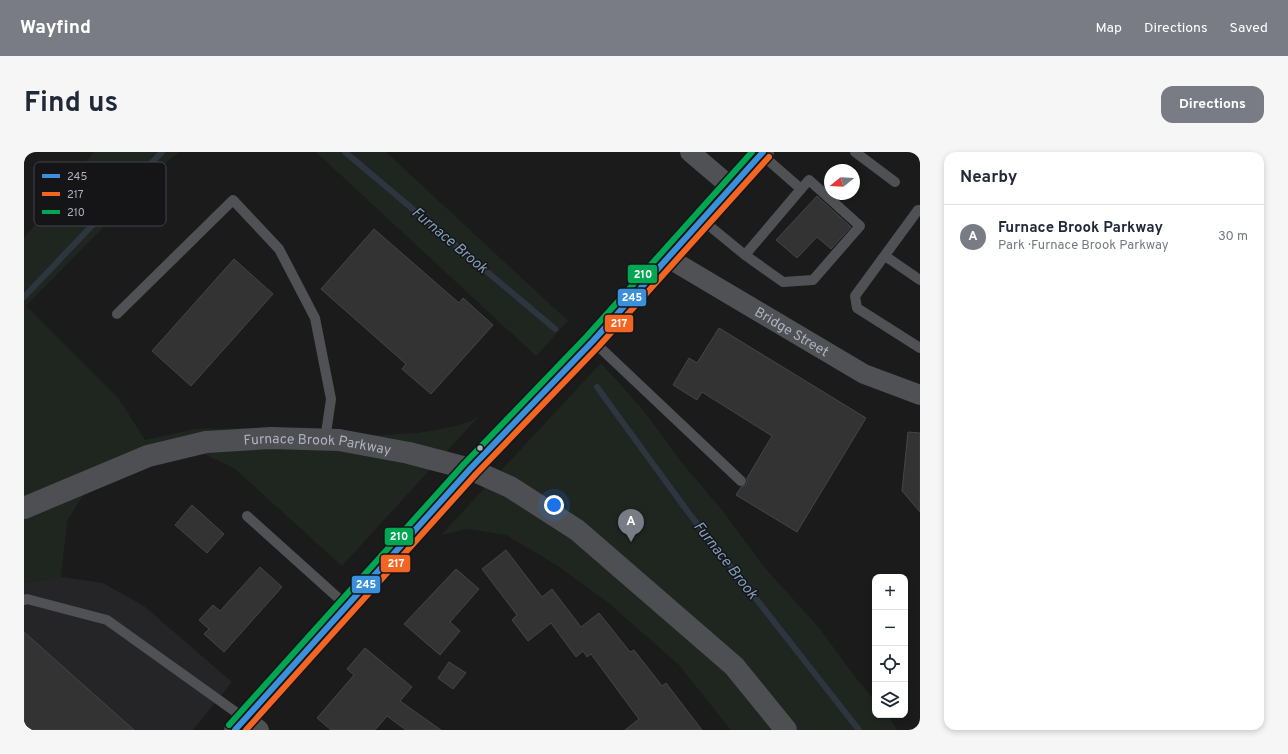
<!DOCTYPE html>
<html lang="en">
<head>
<meta charset="utf-8">
<style>
	body { margin:0; font-family:Overpass,sans-serif; background:#f6f6f7; color:#1f2937 }
	.controls { position:absolute; right:12px; bottom:12px; display:grid; overflow:hidden; border-radius:8px; box-shadow:0 2px 6px #0003 }
	.controls button { width:36px; height:36px; display:grid; place-items:center; padding:0; border:0; border-bottom:1px solid #e0e1e3; background:#fff; color:#1f2937; font:20px sans-serif }
	.compass { position:absolute; left:800px; top:12px; width:36px; height:36px; border-radius:50%; background:#fff; box-shadow:0 2px 6px #0003; rotate:252deg }
	.you { position:absolute; left:530px; top:353px; width:14px; height:14px; margin:-10px; border:3px solid #fff; border-radius:50%; background:#1a73e8; box-shadow:0 0 0 6px #1a73e833 }
	.badge { display:grid; place-items:center; width:26px; height:26px; border-radius:50%; background:#797c85; color:#fff; font-size:13px; font-weight:700 }
	.pin { position:absolute; translate:-50% -33px; filter:drop-shadow(0 1px 2px #0008) }
	.pin::after { content:''; position:absolute; top:21px; width:14px; height:12px; background:inherit; clip-path:polygon(0 0,100% 0,50% 100%) }
	.list { margin:0; padding:0; list-style:none }
	h2 { display:flex; justify-content:space-between; align-items:center; height:52px; margin:0; padding:0 16px; font-size:17px }
	h2 small { font-size:13px; font-weight:400; color:#747a83 }
	.list li { display:grid; grid-template-columns:26px 1fr auto; gap:12px; align-items:center; box-sizing:border-box; height:64px; padding:0 16px; border-top:1px solid #e0e1e3 }
	.list b { display:block; font-size:15px; white-space:nowrap }
	.list p { margin:0; font-size:13px; white-space:nowrap; color:#747a83 }
	.list em { font-size:13px; font-style:normal; color:#747a83 }
	.icon { flex:none; width:22px; height:22px; fill:none; stroke:currentColor; stroke-width:2; stroke-linecap:round; stroke-linejoin:round }
	.map { position:relative; flex:none; width:896px; height:578px; overflow:hidden; border-radius:12px }
	header { display:flex; align-items:center; gap:24px; box-sizing:border-box; height:56px; padding:0 20px; background:#797c85; color:#fff }
	header strong { font-size:19px }
	nav { display:flex; gap:22px; margin-inline-start:auto; font-size:14px }
	.intro { display:flex; align-items:center; justify-content:space-between; box-sizing:border-box; height:96px; padding:0 24px }
	h1 { margin:0; font-size:28px }
	.button { padding:10px 18px; border-radius:12px; background:#797c85; color:#fff; font-size:14px; font-weight:700 }
	main { display:flex; gap:24px; padding:0 24px }
	aside { flex:1; background:#fff; border-radius:12px; box-shadow:0 2px 6px #0003 }
	.map>svg:first-child { display:block }
</style>
</head>
<body>
<header>
<strong>Wayfind</strong>
<nav><a>Map</a><a>Directions</a><a>Saved</a></nav>
</header>
<div class="intro"><h1>Find us</h1><a class="button">Directions</a></div>
<main>
<div class="map">
<svg width="896" height="578" viewBox="0 0 896 578">
	<rect width="100%" height="100%" fill="#1b1b1c"/>
	<path fill="#252528" d="M 37,425 L 79,431 L 120,454 L 208,530 L 169,578 L 0,578 L 0,431 Z"/>
	<g fill="#1f2620">
		<path d="M 70,0 L 156,0 L 146,7 L 2,154 L 95,247 L 121,288 L 171,277 L 224,276 L 264,278 L 305,283 L 357,283 L 395,281 L 432,274 L 445,270 L 454,265 L 318,414 L 211,317 L 176,300 L 143,306 L 60,342 L 43,369 L 37,425 L 0,431 L 0,86 Z"/>
		<path d="M 292,0 L 362,0 L 544,169 L 512,204 Z"/>
		<path d="M 577,211 L 620,259 L 657,310 L 698,358 L 740,415 L 796,477 L 828,521 L 851,549 L 851,563 L 863,563 L 873,578 L 707,578 L 655,513 L 586,452 L 531,412 L 482,383 L 443,377 L 417,383 Z"/>
	</g>
	<g fill="none" stroke-linecap="round" stroke-linejoin="round">
		<g stroke="#2d363f" stroke-width="6">
			<path d="M 321,0 L 531,177"/>
			<path d="M 0,145 L 138,0"/>
			<path d="M 573,235 L 664,360 L 835,578"/>
		</g>
	</g>
	<g fill="#333334" stroke="#444548">
		<path d="M 793,44 L 827,75 L 807,97 L 793,85 L 773,106 L 752,88 Z"/>
		<path d="M 350,77 L 435,151 L 439,146 L 469,173 L 407,242 L 378,217 L 382,212 L 297,137 Z"/>
		<path d="M 210,107 L 249,142 L 167,234 L 128,199 Z"/>
		<path d="M 695,176 L 842,266 L 773,380 L 712,343 L 717,335 L 722,333 L 723,330 L 723,326 L 748,284 L 678,240 L 673,248 L 649,233 L 665,206 L 673,211 Z"/>
		<path d="M 884,280 L 896,281 L 896,360 L 878,339 Z"/>
		<path d="M 168,353 L 200,382 L 183,401 L 151,373 Z"/>
		<path d="M 482,398 L 518,445 L 528,437 L 557,475 L 575,461 L 606,500 L 610,498 L 638,534 L 642,531 L 678,578 L 601,578 L 615,567 L 567,502 L 563,505 L 559,499 L 552,505 L 527,471 L 504,489 L 488,468 L 493,463 L 458,417 Z"/>
		<path d="M 236,415 L 258,435 L 200,500 L 180,482 L 185,477 L 175,468 L 189,453 L 196,459 Z"/>
		<path d="M 432,417 L 455,437 L 426,470 L 436,479 L 416,503 L 380,472 Z"/>
		<path d="M 0,480 L 110,578 L 0,578 Z"/>
		<path d="M 341,496 L 388,535 L 376,549 L 417,578 L 382,578 L 363,564 L 351,578 L 307,578 L 293,566 L 330,523 L 323,517 Z"/>
		<path d="M 425,510 L 442,521 L 429,537 L 414,526 Z"/>
	</g>
	<g fill="none" stroke-linecap="round" stroke-linejoin="round">
		<g stroke="#4f5155" stroke-width="10">
			<path d="M 831,0 L 871,30"/>
			<path d="M 896,58 L 894,58 L 831,144 L 833,156 L 896,196"/>
			<path d="M 677,67 L 721,103 L 777,37 L 737,2"/>
			<path d="M 721,103 L 759,130 L 789,128 L 836,74 L 785,28 L 777,37"/>
			<path d="M 861,104 L 896,128"/>
			<path d="M 93,162 L 209,48 L 255,97 L 291,166 L 307,247 L 301,288"/>
			<path d="M 569,189 L 717,329"/>
			<path d="M 223,364 L 322,453"/>
			<path d="M 0,448 L 3,447 L 83,468 L 220,566"/>
		</g>
		<g stroke="#4f5155" stroke-width="20">
			<path d="M 666,0 L 707,35"/>
			<path id="s1" d="M 644,106 L 840,222 L 896,243"/>
			<path d="M 220,566 L 235,578"/>
		</g>
		<path stroke="#4e4f53" stroke-width="22" id="s2" d="M 0,356 L 124,304 L 182,290 L 247,286 L 315,288 L 385,301 L 446,317 L 486,335 L 553,378 L 710,514 L 762,578"/>
		<path stroke="#4d4d50" stroke-width="22" d="M 211,578 L 446,317 L 569,189 L 739,0"/>
		<defs>
			<path id="bus-1" d="M 211,578 L 446,317 L 569,189 L 739,0"/>
			<path id="bus-2" d="M 222,578 L 452,322 L 575,194 L 745,5"/>
			<path id="bus-3" d="M 205,573 L 440,312 L 563,184 L 728,0"/>
		</defs>
		<use href="#bus-1" stroke="#151518" stroke-width="9"/>
		<use href="#bus-2" stroke="#151518" stroke-width="9"/>
		<use href="#bus-3" stroke="#151518" stroke-width="9"/>
		<use href="#bus-1" stroke="#3a90db" stroke-width="6"/>
		<use href="#bus-2" stroke="#f26522" stroke-width="6"/>
		<use href="#bus-3" stroke="#00a651" stroke-width="6"/>
	</g>
	<circle fill="#acb1bd" stroke="#151518" stroke-width="1.5" cx="456" cy="296" r="3.5"/>
	<g text-anchor="middle" stroke-width="3" stroke-linejoin="round" paint-order="stroke">
		<g font-size="14" fill="#acb1bd" stroke="#151518">
			<text dy="5" stroke="none"><textPath href="#s1" startOffset="144">Bridge Street</textPath></text>
			<text dy="5" stroke="none"><textPath href="#s2" startOffset="306">Furnace Brook Parkway</textPath></text>
		</g>
		<g font-size="15" font-style="italic" fill="#829eb9" stroke="#151518">
			<text transform="translate(426 88) rotate(40)" y="5">Furnace Brook</text>
			<text transform="translate(702 408) rotate(52)" y="5">Furnace Brook</text>
		</g>
	</g>
	<rect x="10" y="10" width="132" height="64" rx="6" fill="#151518" stroke="#42444a" stroke-width="1"/>
	<rect x="18" y="22" width="18" height="4" fill="#3a90db"/>
	<rect x="18" y="40" width="18" height="4" fill="#f26522"/>
	<rect x="18" y="58" width="18" height="4" fill="#00a651"/>
	<g font-size="11" fill="#acb1bd">
		<text x="43" y="28">245</text>
		<text x="43" y="46">217</text>
		<text x="43" y="64">210</text>
	</g>
	<g stroke="#151518" stroke-width="1.5">
		<rect x="603" y="112" width="31" height="20" rx="4" fill="#00a651"/>
		<rect x="593" y="136" width="30" height="19" rx="4" fill="#3a90db"/>
		<rect x="580" y="162" width="30" height="19" rx="4" fill="#f26522"/>
		<rect x="360" y="375" width="30" height="19" rx="4" fill="#00a651"/>
		<rect x="356" y="402" width="31" height="19" rx="4" fill="#f26522"/>
		<rect x="327" y="423" width="30" height="19" rx="4" fill="#3a90db"/>
	</g>
	<g font-size="11" text-anchor="middle" font-weight="bold" fill="#fff">
		<text x="619" y="126">210</text>
		<text x="608" y="149">245</text>
		<text x="595" y="175">217</text>
		<text x="375" y="388">210</text>
		<text x="372" y="415">217</text>
		<text x="342" y="436">245</text>
	</g>
</svg>
<div class="controls">
<button>+</button>
<button>−</button>
<button><svg class="icon" aria-label="locate" viewBox="0 0 24 24"><circle cx="12" cy="12" r="6"/><path d="M12 2v4M12 18v4M2 12h4M18 12h4"/></svg></button>
<button><svg class="icon" aria-label="layers" viewBox="0 0 24 24"><path d="M12 4l9 5-9 5-9-5zM3 14l9 5 9-5"/></svg></button>
</div>
<svg class="compass" viewBox="-18 -18 36 36"><path d="M0-13l5 13h-10z" fill="#e53935"/><path d="M0 13l5-13h-10z" fill="#747a83"/></svg>
<div class="you"></div>
<div class="pin badge" style="left:607px;top:390px">A</div>
</div>
<aside>
<h2>Nearby<small></small></h2>
<ul class="list">
<li><span class="badge">A</span><div><b>Furnace Brook Parkway</b><p>Park · Furnace Brook Parkway</p></div><em>30 m</em></li>
</ul>
</aside>
</main>
</body>
</html>
